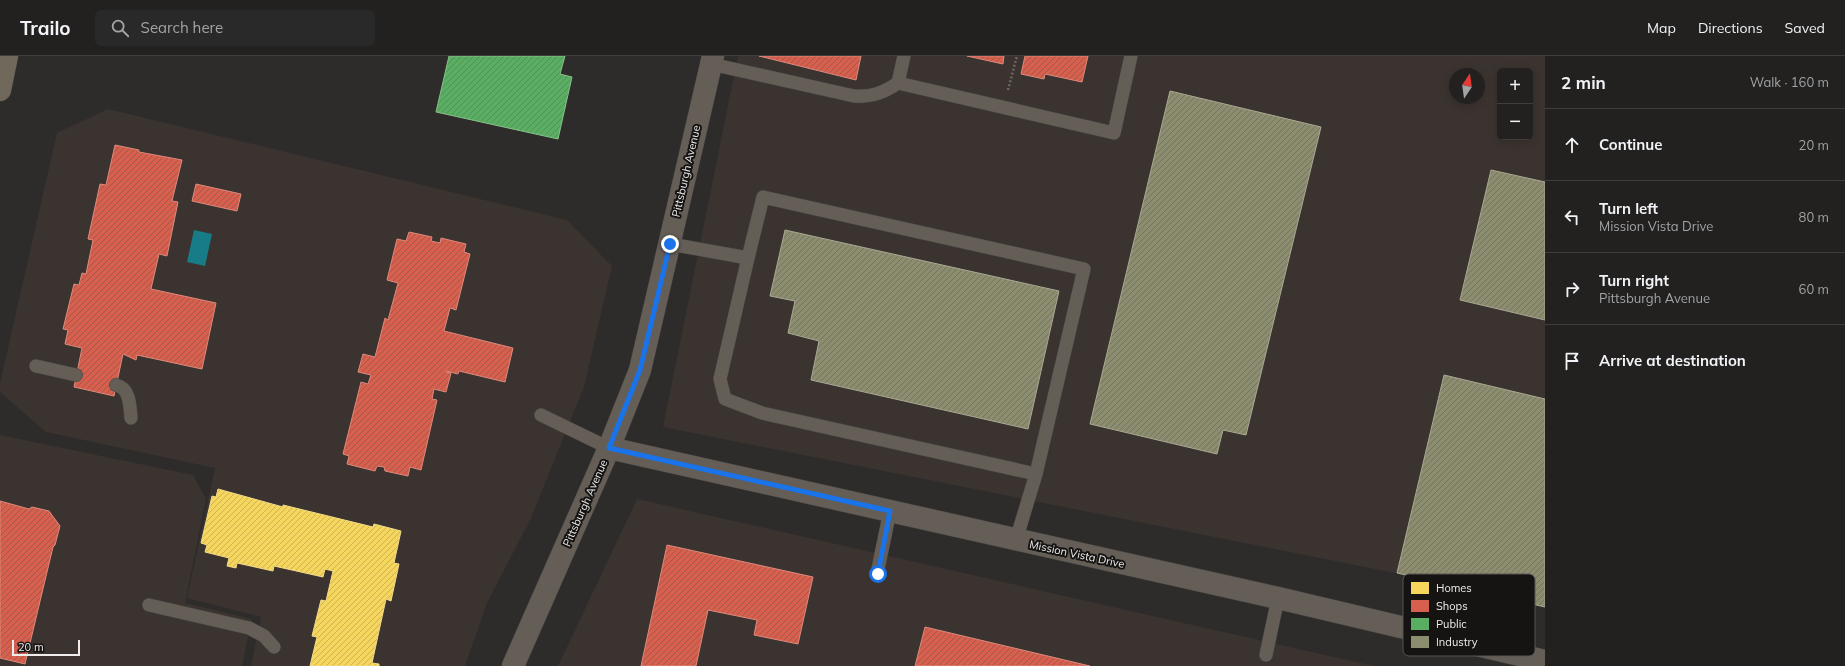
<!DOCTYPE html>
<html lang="en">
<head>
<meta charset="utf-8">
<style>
	body { margin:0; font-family:Mulish,sans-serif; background:#2a2929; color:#f1f3f6 }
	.controls { position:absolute; right:12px; top:12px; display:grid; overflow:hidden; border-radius:6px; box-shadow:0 2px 10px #0003 }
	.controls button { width:36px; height:36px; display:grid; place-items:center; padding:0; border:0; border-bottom:1px solid #3f3e3e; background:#222120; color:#f1f3f6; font:20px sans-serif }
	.compass { position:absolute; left:1449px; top:12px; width:36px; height:36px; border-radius:50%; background:#222120; box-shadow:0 2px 10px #0003; rotate:13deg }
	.scale { position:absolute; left:12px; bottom:10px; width:68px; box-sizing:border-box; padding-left:4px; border:2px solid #efedec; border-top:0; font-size:11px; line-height:14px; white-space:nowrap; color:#efedec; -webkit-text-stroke:3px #151413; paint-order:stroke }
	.stop { position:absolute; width:12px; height:12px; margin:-9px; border:3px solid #1a73e8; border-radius:50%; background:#fff }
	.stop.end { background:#1a73e8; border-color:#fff; box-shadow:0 1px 4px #0008 }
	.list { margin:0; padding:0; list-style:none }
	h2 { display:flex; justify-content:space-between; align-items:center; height:52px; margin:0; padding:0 16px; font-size:17px }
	h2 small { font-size:13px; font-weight:400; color:#a2a3a5 }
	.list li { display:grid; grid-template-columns:26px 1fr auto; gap:12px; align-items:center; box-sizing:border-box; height:72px; padding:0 16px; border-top:1px solid #3f3e3e }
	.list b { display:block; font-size:15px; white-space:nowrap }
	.list p { margin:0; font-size:13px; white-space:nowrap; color:#a2a3a5 }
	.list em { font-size:13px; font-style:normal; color:#a2a3a5 }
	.icon { flex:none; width:22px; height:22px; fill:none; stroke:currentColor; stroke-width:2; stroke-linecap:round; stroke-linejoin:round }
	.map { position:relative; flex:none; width:1545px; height:610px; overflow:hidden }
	header { display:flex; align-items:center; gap:24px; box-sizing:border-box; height:56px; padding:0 20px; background:#222120; border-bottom:1px solid #3f3e3e }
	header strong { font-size:19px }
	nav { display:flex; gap:22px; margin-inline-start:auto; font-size:14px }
	.search { width:280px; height:36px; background:#2a2929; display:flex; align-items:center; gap:10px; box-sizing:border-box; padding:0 14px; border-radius:6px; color:#a2a3a5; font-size:15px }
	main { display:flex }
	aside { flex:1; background:#222120 }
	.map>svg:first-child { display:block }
</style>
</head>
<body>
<header>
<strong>Trailo</strong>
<div class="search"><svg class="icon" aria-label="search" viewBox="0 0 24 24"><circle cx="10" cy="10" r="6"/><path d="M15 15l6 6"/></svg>Search here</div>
<nav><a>Map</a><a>Directions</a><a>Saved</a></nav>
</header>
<main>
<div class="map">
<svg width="1545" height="610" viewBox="0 0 1545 610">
	<defs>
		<pattern id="homes-hatch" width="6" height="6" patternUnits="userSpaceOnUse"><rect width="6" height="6" fill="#f6d55c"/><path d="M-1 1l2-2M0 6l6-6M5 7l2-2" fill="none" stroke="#cab257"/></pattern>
		<pattern id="shops-hatch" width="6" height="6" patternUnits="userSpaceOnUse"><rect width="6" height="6" fill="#d6604d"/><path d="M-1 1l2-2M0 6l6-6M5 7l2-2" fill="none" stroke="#a4574b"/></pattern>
		<pattern id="public-hatch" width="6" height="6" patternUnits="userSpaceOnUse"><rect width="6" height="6" fill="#5aae61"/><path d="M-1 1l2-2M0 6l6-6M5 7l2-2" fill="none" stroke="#558f59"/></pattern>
		<pattern id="industry-hatch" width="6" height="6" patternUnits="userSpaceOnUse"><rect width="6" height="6" fill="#8c8c6e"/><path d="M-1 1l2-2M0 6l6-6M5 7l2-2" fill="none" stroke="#747460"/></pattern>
	</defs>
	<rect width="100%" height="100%" fill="#2d2c2b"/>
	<g fill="#3b332f" fill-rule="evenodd">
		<path d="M 738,0 L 1545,0 L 1545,547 L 663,371 ZM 1500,15 L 1530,15 L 1530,81 L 1500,81 ZM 1455,18 L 1479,18 L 1479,42 L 1455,42 Z"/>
		<path d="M 108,53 L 567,164 L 612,210 L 584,331 L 530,464 L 487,547 L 465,610 L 251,610 L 261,561 L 187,542 L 215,412 L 46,376 L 0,336 L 0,327 L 57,77 Z"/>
		<path d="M 0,379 L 193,419 L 206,443 L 185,547 L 252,563 L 242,610 L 0,610 Z"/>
		<path d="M 637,443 L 1374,610 L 558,610 Z"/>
	</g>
	<path fill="#177c87" d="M 194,174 L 212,178 L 205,210 L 187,206 Z"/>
	<path fill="url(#homes-hatch)" stroke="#f4dc87" d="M 218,433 L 283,451 L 283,449 L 373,471 L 374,468 L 401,475 L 394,507 L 399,508 L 391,545 L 386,543 L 372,607 L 379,608 L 379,610 L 310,610 L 317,581 L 312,580 L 321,544 L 326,545 L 333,515 L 325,513 L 323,521 L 274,510 L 273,515 L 237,507 L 236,512 L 227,510 L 229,502 L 205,496 L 207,489 L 201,487 L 212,440 L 216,441 Z"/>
	<g fill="url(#shops-hatch)" stroke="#de8a7d">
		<path d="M 759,0 L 861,0 L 856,24 Z"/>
		<path d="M 967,0 L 1004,0 L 1003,8 Z"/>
		<path d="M 1025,0 L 1088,0 L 1082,26 L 1045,18 L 1044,23 L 1021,18 Z"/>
		<path d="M 115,89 L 139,94 L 139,96 L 182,104 L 172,145 L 178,146 L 167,200 L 159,198 L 151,233 L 216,247 L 202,313 L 137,299 L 136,304 L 123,298 L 114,340 L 74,331 L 82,292 L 65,288 L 68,274 L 63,273 L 74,228 L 79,229 L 82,217 L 86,218 L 93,184 L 88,183 L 100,128 L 106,129 Z"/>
		<path d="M 196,128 L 241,138 L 237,155 L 192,145 Z"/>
		<path d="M 409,176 L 432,181 L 431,185 L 440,187 L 441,182 L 466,188 L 464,196 L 470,198 L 456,254 L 450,252 L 444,275 L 513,292 L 505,326 L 459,315 L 458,318 L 446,315 L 446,316 L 451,317 L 446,336 L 434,333 L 432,343 L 437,344 L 421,414 L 410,411 L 408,420 L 385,415 L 384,411 L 377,410 L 375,415 L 347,408 L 349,400 L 343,398 L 361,326 L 368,328 L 371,319 L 358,316 L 363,298 L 375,301 L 385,262 L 388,264 L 398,227 L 387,224 L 397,183 L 406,185 Z"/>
		<path d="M 0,445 L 29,453 L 32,451 L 49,455 L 60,470 L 55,489 L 53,491 L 25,608 L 0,602 Z"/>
		<path d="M 667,489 L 813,521 L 798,588 L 754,579 L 757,564 L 708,554 L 696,610 L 641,610 Z"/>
		<path d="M 925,571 L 1090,610 L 915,610 Z"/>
	</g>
	<path fill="url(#public-hatch)" stroke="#87c18b" d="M 449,0 L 565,0 L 560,18 L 572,21 L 558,83 L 436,56 Z"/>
	<g fill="url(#industry-hatch)" stroke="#aaa994">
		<path d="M 1170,35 L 1321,71 L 1246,379 L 1223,374 L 1217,398 L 1090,368 Z"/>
		<path d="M 1491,114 L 1545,126 L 1545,264 L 1460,244 Z"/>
		<path d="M 785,174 L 1059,235 L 1028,373 L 811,324 L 819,285 L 788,277 L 795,245 L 770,240 Z"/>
		<path d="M 1444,319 L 1545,343 L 1545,551 L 1397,517 Z"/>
	</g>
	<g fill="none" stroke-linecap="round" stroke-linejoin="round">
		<defs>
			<g id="lane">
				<path d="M 711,8 L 854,40 C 872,41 883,37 898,27 L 1114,77 L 1131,0"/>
				<path d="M 898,27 L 904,0"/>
				<path d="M 670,188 L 748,202 L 763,141 L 1084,213 L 1036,418 L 1016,484"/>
				<path d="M 748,202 L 720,323 L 725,343 L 762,357 L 1036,418"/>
				<path d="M 36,310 L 76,319"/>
				<path d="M 116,329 C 130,332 130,350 131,362"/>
				<path d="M 541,359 L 609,392"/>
				<path d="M 877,518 L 890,455"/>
				<path d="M 149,549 L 249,572 L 264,580 L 274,591"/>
				<path d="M 1266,599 L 1278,542"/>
			</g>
			<g id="street">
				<path d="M 609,392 L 1278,542 L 1545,605"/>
				<path d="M 513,610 L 609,392 L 640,314 L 713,0"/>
			</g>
			<path id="primary" d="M 0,34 L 7,0"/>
		</defs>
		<use href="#lane" stroke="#484746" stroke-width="14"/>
		<use href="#street" stroke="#484746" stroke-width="23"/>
		<use href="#primary" stroke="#484746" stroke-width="23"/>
		<path stroke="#6d6863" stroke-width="2.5" stroke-dasharray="2 2" stroke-linecap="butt" d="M 1008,34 L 1017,0"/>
		<use href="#lane" stroke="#645e56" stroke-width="13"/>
		<use href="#street" stroke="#645e56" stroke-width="22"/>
		<use href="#primary" stroke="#6f685b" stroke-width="22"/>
	</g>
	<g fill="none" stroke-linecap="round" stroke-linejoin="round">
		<path stroke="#1a73e8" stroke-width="5" d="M 670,188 L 640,314 L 609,392 L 890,455 L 878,518"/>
	</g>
	<g text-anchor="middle" stroke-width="4" stroke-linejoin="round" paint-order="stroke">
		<g font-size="11" fill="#efedec" stroke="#151413">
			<text transform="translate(686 115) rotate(-77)" y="4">Pittsburgh Avenue</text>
			<text transform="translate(585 447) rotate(-66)" y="4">Pittsburgh Avenue</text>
			<text transform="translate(1077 498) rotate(12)" y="4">Mission Vista Drive</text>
		</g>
	</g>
	<rect x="1403" y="518" width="132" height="82" rx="6" fill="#151413" stroke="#565554" stroke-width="1"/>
	<rect x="1411" y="526" width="18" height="12" fill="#f6d55c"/>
	<rect x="1411" y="544" width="18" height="12" fill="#d6604d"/>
	<rect x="1411" y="562" width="18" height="12" fill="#5aae61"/>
	<rect x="1411" y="580" width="18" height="12" fill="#8c8c6e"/>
	<g font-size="11" fill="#efedec">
		<text x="1436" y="536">Homes</text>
		<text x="1436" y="554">Shops</text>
		<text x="1436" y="572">Public</text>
		<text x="1436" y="590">Industry</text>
	</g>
</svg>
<div class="controls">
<button>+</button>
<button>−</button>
</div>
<svg class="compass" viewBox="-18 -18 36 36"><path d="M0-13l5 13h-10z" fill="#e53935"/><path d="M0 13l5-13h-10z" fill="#a2a3a5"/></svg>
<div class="scale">20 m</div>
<div class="stop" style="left:878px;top:518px"></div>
<div class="stop end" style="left:670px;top:188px"></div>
</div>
<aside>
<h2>2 min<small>Walk · 160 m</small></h2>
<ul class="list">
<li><svg class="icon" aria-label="ahead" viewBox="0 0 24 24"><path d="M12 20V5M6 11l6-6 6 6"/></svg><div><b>Continue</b></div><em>20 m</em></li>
<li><svg class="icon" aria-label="left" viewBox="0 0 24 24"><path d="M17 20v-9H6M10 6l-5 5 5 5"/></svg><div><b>Turn left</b><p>Mission Vista Drive</p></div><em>80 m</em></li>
<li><svg class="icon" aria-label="right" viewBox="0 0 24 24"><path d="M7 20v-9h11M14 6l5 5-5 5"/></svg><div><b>Turn right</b><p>Pittsburgh Avenue</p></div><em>60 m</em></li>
<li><svg class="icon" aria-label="arrive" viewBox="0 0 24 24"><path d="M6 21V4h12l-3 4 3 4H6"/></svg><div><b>Arrive at destination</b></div></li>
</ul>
</aside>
</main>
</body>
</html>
